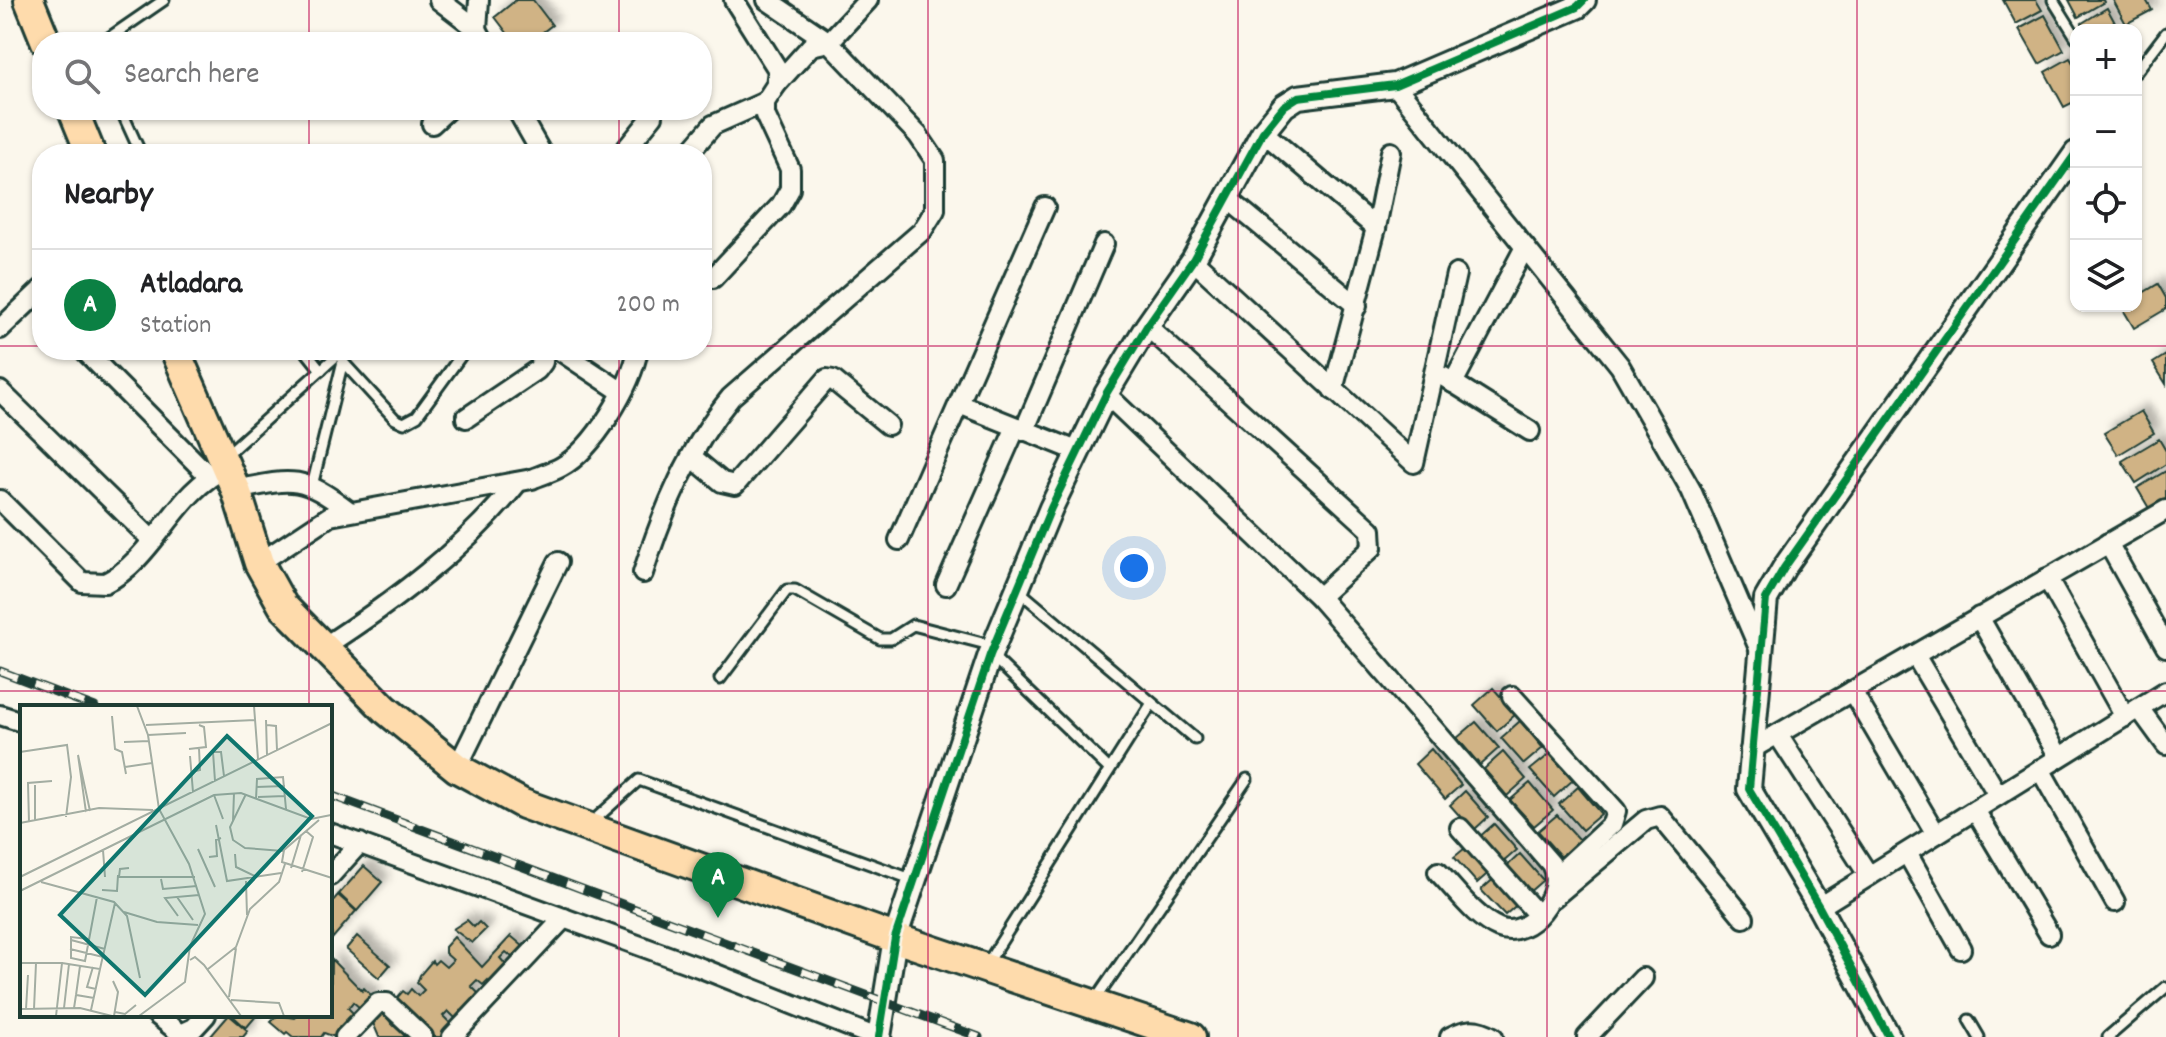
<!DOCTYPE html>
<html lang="en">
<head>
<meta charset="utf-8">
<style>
	body { margin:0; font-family:Dekko,sans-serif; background:#f6f6f6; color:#202124 }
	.controls { position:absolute; right:24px; top:24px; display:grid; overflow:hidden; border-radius:16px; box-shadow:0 2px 6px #0004 }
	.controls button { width:72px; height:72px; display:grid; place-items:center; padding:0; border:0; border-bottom:2px solid #e0e0e0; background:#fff; color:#202124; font:40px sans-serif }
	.you { position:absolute; left:1134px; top:568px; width:28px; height:28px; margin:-20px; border:6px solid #fff; border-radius:50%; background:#1a73e8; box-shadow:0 0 0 12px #1a73e833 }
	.badge { display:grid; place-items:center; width:52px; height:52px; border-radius:50%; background:#0b8043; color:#fff; font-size:26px; font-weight:700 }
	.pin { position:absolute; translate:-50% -66px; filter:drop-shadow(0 2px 4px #0008) }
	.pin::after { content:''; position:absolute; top:42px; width:28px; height:24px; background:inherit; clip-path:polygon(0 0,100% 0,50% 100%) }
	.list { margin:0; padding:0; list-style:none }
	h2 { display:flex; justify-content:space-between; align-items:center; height:104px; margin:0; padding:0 32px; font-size:34px }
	h2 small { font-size:26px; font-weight:400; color:#757577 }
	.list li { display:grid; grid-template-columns:52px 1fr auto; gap:24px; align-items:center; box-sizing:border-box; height:112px; padding:0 32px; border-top:2px solid #e0e0e0 }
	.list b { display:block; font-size:30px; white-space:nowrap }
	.list p { margin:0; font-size:26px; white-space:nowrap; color:#757577 }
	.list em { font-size:26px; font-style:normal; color:#757577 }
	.icon { flex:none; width:44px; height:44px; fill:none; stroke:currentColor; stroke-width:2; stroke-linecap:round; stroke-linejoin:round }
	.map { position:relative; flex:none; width:2166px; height:1037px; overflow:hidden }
	.search { position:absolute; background:#fff; box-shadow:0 2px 6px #0004; left:32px; top:32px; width:680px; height:88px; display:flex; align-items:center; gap:20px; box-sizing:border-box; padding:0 28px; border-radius:32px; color:#757577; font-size:30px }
	.panel { position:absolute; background:#fff; box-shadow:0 2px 6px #0004; left:32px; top:144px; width:680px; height:216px; border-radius:32px }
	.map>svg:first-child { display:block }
</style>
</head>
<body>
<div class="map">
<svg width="2166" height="1037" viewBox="0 0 2166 1037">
	<defs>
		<filter id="shadow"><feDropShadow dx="7" dy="-7" stdDeviation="4" flood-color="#0004"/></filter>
	</defs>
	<rect width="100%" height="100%" fill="#fbf7ec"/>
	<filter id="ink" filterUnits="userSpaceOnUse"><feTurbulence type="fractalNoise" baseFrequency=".0125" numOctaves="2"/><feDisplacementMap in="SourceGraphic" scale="16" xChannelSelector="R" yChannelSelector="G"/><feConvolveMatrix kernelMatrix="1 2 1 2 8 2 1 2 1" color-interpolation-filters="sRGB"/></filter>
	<g filter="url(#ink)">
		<g fill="#d0b385" stroke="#1f3d34" stroke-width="2" filter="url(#shadow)">
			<path d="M 516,0 L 533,0 L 552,25 L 530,42 L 514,42 L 495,17 Z"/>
			<path d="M 2003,0 L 2036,0 L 2042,10 L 2016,24 Z"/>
			<path d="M 2069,0 L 2103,0 L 2104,2 L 2078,17 Z"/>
			<path d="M 2113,0 L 2146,0 L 2152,10 L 2126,24 Z"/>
			<path d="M 2107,8 L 2119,30 L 2086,30 L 2082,23 Z"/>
			<path d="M 2045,15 L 2064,50 L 2039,64 L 2019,29 Z"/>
			<path d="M 2070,58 L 2076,68 L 2076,101 L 2064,107 L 2045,72 Z"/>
			<path d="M 2158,284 L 2166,298 L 2166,309 L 2134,328 L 2121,306 L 2136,306 L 2136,297 Z"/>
			<path d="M 2166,355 L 2166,384 L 2153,363 Z"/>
			<path d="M 2141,411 L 2154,433 L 2118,455 L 2104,433 Z"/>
			<path d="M 2159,439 L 2166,451 L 2166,464 L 2136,483 L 2122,461 Z"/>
			<path d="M 2166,471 L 2166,501 L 2150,510 L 2137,488 Z"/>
			<path d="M 1493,688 L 1516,714 L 1497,731 L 1474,705 Z"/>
			<path d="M 1520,721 L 1543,748 L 1524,764 L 1501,738 Z"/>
			<path d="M 1476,722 L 1499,748 L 1480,765 L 1457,738 Z"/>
			<path d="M 1431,749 L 1461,785 L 1445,799 L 1415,764 Z"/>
			<path d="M 1503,752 L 1526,779 L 1507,796 L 1484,769 Z"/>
			<path d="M 1550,754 L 1573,780 L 1554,797 L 1530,770 Z"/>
			<path d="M 1530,783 L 1553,810 L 1534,826 L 1510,800 Z"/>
			<path d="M 1578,787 L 1601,814 L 1582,830 L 1559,804 Z"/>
			<path d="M 1465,791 L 1488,817 L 1473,831 L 1450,805 Z"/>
			<path d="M 1557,815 L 1581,841 L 1562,858 L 1538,831 Z"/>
			<path d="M 1494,824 L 1517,850 L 1501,864 L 1478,838 Z"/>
			<path d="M 1470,844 L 1493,869 L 1477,883 L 1454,857 Z"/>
			<path d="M 1520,854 L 1543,880 L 1528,893 L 1505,868 Z"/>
			<path d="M 364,866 L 382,882 L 357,911 L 339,894 Z"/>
			<path d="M 1497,876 L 1520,902 L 1505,915 L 1481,890 Z"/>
			<path d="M 338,895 L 356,911 L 332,939 L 330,904 Z"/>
			<path d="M 467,920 L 474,927 L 479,922 L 486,929 L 472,943 L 453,929 Z"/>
			<path d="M 357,936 L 390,965 L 379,978 L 346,949 Z"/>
			<path d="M 511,936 L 524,947 L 513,958 L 506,952 L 500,958 L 506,965 L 491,983 L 488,980 L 483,985 L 477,980 L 471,986 L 478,993 L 464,1014 L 461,1011 L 455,1018 L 448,1011 L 443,1016 L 450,1023 L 444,1037 L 435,1037 L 426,1029 L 428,1026 L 395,1000 L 403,991 L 407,994 L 411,989 L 418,996 L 424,990 L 417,983 L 420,975 L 432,961 L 434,964 L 438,960 L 446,967 L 453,960 L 445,953 L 445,947 L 454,937 L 482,967 Z"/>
			<path d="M 331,959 L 362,991 L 364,988 L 374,998 L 360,1008 L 353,1002 L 348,1008 L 355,1015 L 335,1037 L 324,1033 L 321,1037 L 293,1037 L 287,1032 L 285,1034 L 271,1022 L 278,1015 L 295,1018 L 298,1015 L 330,1015 Z"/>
			<path d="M 383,1012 L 392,1024 L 406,1037 L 379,1037 L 373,1023 Z"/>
			<path d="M 229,1015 L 248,1031 L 243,1037 L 210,1037 Z"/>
			<path d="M 232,1015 L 257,1015 L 246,1028 Z"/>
		</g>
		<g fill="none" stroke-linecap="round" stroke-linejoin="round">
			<defs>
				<g id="service">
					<path d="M 2053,0 L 2076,37"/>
					<path d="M 103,42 L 164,0"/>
					<path d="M 2136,72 L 2166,33"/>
					<path d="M 121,110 L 141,154"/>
					<path d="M 305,350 L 321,370"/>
					<path d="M 342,361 L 395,419 L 404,423 L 417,416 L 465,350"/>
					<path d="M 225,456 L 343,350"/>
					<path d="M 312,486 L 344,357"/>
					<path d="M 1018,590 L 1195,739"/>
					<path d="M 991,655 L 1109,769"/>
					<path d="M 720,679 L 787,590 L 795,590 L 880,639 L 891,639 L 913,625 L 994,646"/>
					<path d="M 591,823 L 639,780 L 914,880"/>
					<path d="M 987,964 L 1152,703"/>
					<path d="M 1096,999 L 1247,779"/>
					<path d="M 1969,1020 L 1979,1037"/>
					<path d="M 2108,1037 L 2166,987"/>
				</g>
				<g id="minor">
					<path d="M 439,0 L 477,29 L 484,42"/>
					<path d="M 477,29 L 479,0"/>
					<path d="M 776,85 L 811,46 L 829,42 L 868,0"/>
					<path d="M 1395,85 L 1620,366 L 1691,490 L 1761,653"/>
					<path d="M 517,110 L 542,154"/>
					<path d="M 432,124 L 447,110"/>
					<path d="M 1263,132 L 1376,228"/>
					<path d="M 622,154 L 653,116"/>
					<path d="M 688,154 L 713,125 L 765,102"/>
					<path d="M 1227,198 L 1357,306"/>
					<path d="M 1193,260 L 1414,463 L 1456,274"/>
					<path d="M 713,278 L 781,205 L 790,189 L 790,169 L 765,115 L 765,102 L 776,85 L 778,70 L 734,0"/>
					<path d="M 1147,326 L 1371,530 L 1372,548 L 1319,597"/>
					<path d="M 0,329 L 42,289"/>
					<path d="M 84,350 L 209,476"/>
					<path d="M 559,350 L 622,392"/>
					<path d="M 1444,377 L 1530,431"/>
					<path d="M 1453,383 L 1525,247"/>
					<path d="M 1333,390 L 1376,228 L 1391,152"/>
					<path d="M 0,391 L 152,540"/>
					<path d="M 1106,394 L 1319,597 L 1551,864 C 1567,892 1529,940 1499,928 C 1475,918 1456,890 1438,872"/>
					<path d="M 959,404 L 1077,451"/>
					<path d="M 466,418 L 537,370 L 543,362 L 544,350"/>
					<path d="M 1024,431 L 1104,244"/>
					<path d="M 692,457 L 722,482 L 735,485 L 827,379 L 833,380 L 888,425"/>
					<path d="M 236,490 C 293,478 301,475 349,511"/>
					<path d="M 0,500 L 82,582 L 105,583 C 155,559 175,490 227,468"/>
					<path d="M 899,540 L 1045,207"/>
					<path d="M 2108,543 L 2166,647"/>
					<path d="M 259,563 L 330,516 L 532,479 C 541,475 552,472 561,467 C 594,449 631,386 638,350"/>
					<path d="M 643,573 C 663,510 689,448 731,397 L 922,231 L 935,210 L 935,160 L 918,135 L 829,42 L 767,0"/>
					<path d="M 2047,578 L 2125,717"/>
					<path d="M 946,585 L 1016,427"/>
					<path d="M 1979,617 L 2059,757"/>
					<path d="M 322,648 C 393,602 465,549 518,482"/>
					<path d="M 1915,655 L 1998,795"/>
					<path d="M 1852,691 L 1936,834"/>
					<path d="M 1512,696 L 1616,811 L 1612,824 L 1557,875"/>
					<path d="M 2139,708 L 2166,745"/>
					<path d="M 0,715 L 22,722"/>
					<path d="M 1778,735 L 1869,876"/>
					<path d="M 1750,750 L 2166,510"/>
					<path d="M 457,768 L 558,562"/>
					<path d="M 2040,769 L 2115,902"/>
					<path d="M 1975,810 L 2049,934"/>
					<path d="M 1460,828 L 1537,914"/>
					<path d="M 330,833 L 701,968 L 875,1037"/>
					<path d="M 1907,853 L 1961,949"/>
					<path d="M 330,876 L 360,843"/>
					<path d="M 1553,898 L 1646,820 L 1660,816 L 1744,918"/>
					<path d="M 1819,907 L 2166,691"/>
					<path d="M 157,1015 L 181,1034 L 194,1028 L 206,1015"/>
					<path d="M 345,1037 L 378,1003 L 387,1003 L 423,1037"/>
					<path d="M 452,1037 L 564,918"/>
					<path d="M 1450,1037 C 1466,1029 1477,1027 1493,1037"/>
					<path d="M 1587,1037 L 1643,978"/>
				</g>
				<g id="tertiary">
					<path d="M 879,1037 L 895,938 L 990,655 L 1051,508 L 1106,394 L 1147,326 L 1193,260 L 1263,132 L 1284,106 L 1298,97 L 1395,85 L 1577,7 L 1584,0"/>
					<path d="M 1889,1037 L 1819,907 L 1749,789 L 1766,599 L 1784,568 L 2076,153"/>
				</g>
				<g id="primary">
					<path d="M 29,0 L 46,42"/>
					<path d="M 73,110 L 91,154"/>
					<path d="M 175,350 L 236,490 L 259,563 L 283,606 L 385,709 L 457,768 L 523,804 L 895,938 L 1191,1037"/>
				</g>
			</defs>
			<use href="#service" stroke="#1f3d34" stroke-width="15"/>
			<use href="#minor" stroke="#1f3d34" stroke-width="24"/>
			<use href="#tertiary" stroke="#1f3d34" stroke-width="28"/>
			<use href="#primary" stroke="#1f3d34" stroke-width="34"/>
			<use href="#service" stroke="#fbf7ec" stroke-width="9"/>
			<use href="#minor" stroke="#fbf7ec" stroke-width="18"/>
			<use href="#tertiary" stroke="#fbf7ec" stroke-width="22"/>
			<use href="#primary" stroke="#fedbac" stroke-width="28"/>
			<defs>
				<g id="rail">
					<path d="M 0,671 L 95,707"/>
					<path d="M 330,795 L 979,1037"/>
				</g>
			</defs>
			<use href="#rail" stroke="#1f3d34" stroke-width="9"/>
			<use href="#rail" stroke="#fbf7ec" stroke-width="6" stroke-dasharray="18" stroke-linecap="butt"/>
			<defs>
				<g id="cycleway">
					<path d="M 879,1037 L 895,938 L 990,655 L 1051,508 L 1106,394 L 1147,326 L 1193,260 L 1263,132 L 1284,106 L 1298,97 L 1395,85 L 1577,7 L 1584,0"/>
					<path d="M 1889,1037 L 1819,907 L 1749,789 L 1766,599 L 1784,568 L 2076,153"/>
				</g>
			</defs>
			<use href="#cycleway" stroke="#fbf7ec" stroke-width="13"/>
			<use href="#cycleway" stroke="#00873e" stroke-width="8"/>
		</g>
	</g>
	<path fill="none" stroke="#c2185b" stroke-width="2" stroke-opacity="0.55" d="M 309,0 L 309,42M 619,0 L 619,42M 928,0 L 928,1037M 1238,0 L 1238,1037M 1547,0 L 1547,1037M 1857,0 L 1857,1037M 309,110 L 309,154M 619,110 L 619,154M 0,346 L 42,346M 702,346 L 2166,346M 309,350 L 309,707M 619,350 L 619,1037M 0,691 L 2166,691M 309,1015 L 309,1037"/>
	<g transform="translate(20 705)">
		<rect width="312" height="312" fill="#fbf7ec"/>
		<path fill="none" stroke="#a3ada2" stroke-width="2" d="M 117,1 L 128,30 L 139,104 L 169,159 L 185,209 L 170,241 L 165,277 L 119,311M 234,1 L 238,54M 92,11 L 95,44 L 102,47 L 106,69M 246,15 L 247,50M 126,20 L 235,15M 247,20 L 256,21 L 257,45M 128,30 L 166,28M 104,37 L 129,36M 169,44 L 186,42 L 184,22 L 179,20M 0,47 L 47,40 L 51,72 L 46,112M 170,51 L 173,87M 105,62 L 132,58M 172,67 L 180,65 L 179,43M 195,76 L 193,47 L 201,47 L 204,71M 15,80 L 15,116M 236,82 L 265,81M 226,89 L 210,122 L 213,135 L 225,143 L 263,146M 194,90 L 203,114M 238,92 L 265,91M 236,94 L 237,74 L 263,72 L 266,104M 66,107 L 58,50 L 70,106M 299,115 L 264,145 L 262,157 L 312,173M 213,116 L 214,88M 9,117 L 8,78 L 32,76M 0,118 L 79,103 L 133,105M 196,120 L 207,176 L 261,168M 178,144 L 195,182M 83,145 L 85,172M 215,149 L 216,162 L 237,172M 189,152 L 197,151 L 196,135 L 201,133M 109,163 L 100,164 L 99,172 L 175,172M 271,163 L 281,130M 282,167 L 293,132 L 286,126M 0,172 L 312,18M 141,174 L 143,184 L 177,181M 226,176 L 227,210M 21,177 L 94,197 L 107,211 L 120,273M 82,185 L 97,186 L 98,170M 0,186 L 194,90 L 221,88 L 291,114 L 311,110M 157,192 L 173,215M 104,207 L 137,217 L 178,220M 158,211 L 145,193 L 179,190M 69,234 L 51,232 L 51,253 L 65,256 L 77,192M 51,235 L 85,244M 50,244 L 83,252M 170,255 L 175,252 L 184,260 L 221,311M 0,258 L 42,258 L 36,311M 42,258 L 80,264 L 71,305M 73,262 L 67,282 L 76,284M 80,264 L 95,198M 188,264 L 216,242 L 230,204 L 259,177 L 265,159M 93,276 L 98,287 L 94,311M 56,290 L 60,261M 209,292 L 216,243M 211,295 L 259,298 L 264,311M 44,303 L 49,259M 54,303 L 56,290 L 74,293M 0,304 L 60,303 L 92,311M 6,304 L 8,270M 14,304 L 16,258M 95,307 L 105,309 L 116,300"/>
		<path fill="#0f766e" fill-opacity="0.15" stroke="#0f766e" stroke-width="4" d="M 207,31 L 292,111 L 125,290 L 40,210 Z"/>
		<rect width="312" height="312" fill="none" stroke="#1f3d34" stroke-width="4"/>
	</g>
</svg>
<div class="controls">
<button>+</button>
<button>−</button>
<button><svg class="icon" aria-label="locate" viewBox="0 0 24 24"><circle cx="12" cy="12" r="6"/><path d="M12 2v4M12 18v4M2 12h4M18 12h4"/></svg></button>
<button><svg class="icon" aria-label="layers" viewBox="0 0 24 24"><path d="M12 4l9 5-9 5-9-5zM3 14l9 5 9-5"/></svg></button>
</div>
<div class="you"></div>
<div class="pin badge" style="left:718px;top:918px">A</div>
<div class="search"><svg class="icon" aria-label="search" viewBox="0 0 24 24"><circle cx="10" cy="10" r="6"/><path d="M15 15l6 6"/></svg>Search here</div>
<section class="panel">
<h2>Nearby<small></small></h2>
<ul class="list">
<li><span class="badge">A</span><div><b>Atladara</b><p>Station</p></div><em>200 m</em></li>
</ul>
</section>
</div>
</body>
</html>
